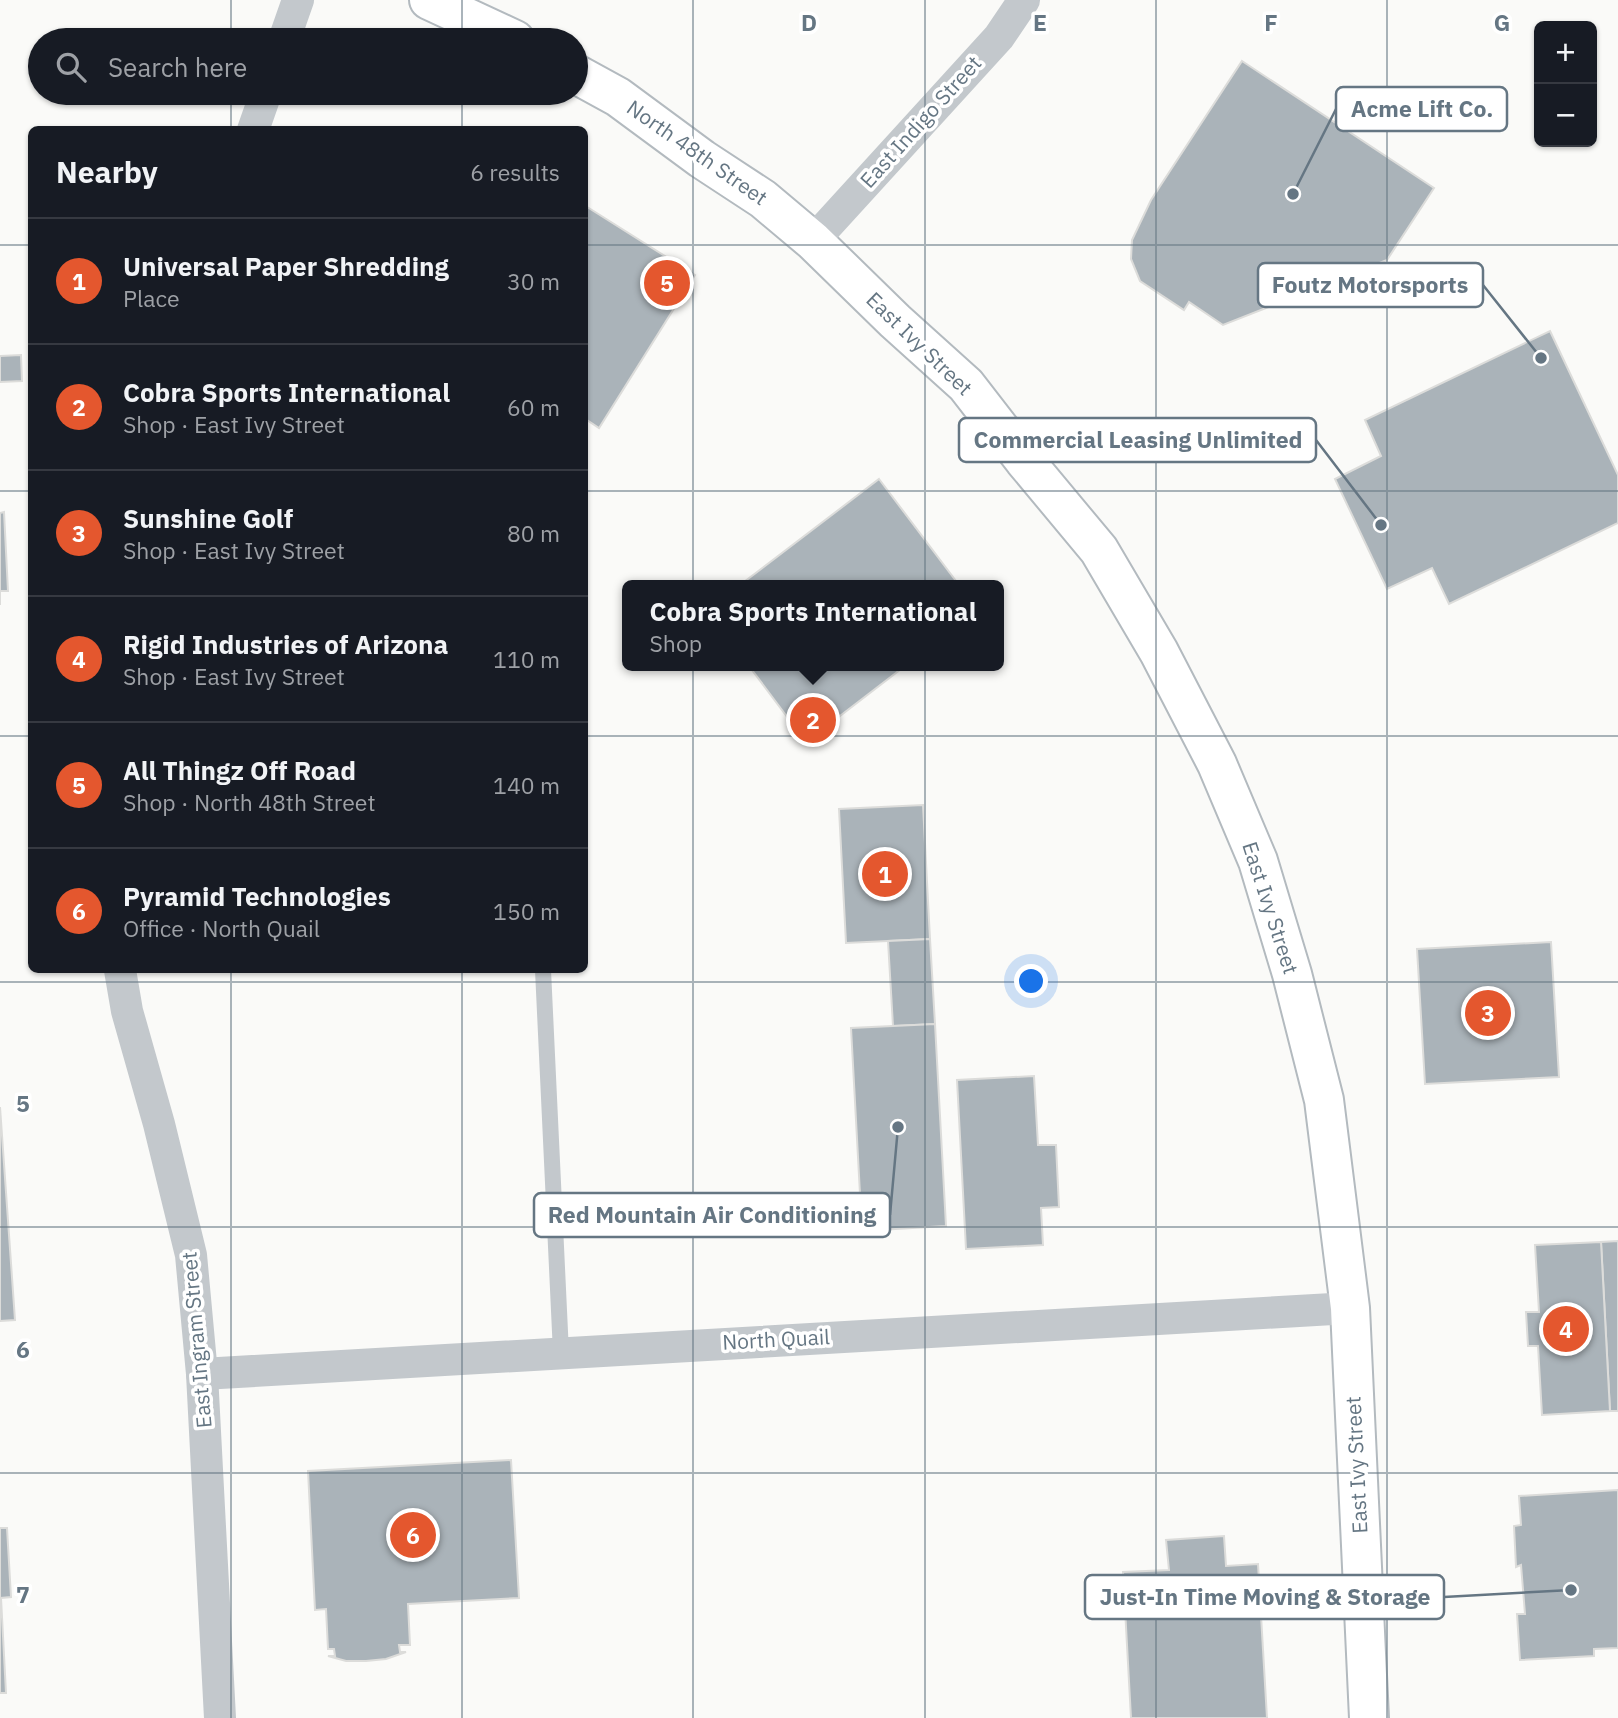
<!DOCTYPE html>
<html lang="en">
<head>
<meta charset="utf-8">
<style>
	body { margin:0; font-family:"IBM Plex Sans",sans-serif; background:#242831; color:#f1f3f6 }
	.controls { position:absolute; right:21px; top:21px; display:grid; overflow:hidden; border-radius:10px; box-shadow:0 2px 5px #0004 }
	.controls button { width:63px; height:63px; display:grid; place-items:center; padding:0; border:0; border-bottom:2px solid #363941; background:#171b24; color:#f1f3f6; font:35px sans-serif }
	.you { position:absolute; left:1032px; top:982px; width:24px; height:24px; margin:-18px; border:5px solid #fff; border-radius:50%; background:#1a73e8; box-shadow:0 0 0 10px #1a73e833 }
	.badge { display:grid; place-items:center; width:46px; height:46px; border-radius:50%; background:#e4572e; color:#fff; font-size:23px; font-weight:700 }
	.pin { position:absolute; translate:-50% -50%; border:4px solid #fff; box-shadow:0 2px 7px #0006 }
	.popup { position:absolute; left:622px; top:580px; width:382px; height:91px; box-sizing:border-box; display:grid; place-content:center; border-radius:10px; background:#171b24; filter:drop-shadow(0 2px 5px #0005); font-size:23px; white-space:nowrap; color:#9ea1a6 }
	.popup b { font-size:26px; color:#f1f3f6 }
	.popup::after { content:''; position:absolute; left:50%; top:100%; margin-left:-14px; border:14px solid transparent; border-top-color:#171b24 }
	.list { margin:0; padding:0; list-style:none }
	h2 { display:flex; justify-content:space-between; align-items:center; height:91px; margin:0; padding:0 28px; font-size:30px }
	h2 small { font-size:23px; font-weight:400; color:#9ea1a6 }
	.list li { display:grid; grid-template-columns:46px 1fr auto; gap:21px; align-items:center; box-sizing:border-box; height:126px; padding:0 28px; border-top:2px solid #363941 }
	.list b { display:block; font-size:26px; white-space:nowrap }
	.list p { margin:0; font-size:23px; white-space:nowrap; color:#9ea1a6 }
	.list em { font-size:23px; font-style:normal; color:#9ea1a6 }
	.icon { flex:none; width:38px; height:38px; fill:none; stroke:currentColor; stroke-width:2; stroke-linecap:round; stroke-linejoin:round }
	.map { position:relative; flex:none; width:1618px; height:1718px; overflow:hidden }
	.search { position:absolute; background:#171b24; box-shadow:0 2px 5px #0004; left:28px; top:28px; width:560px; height:77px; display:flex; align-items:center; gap:18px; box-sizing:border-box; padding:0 24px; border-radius:38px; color:#9ea1a6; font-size:26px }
	.panel { position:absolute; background:#171b24; box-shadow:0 2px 5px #0004; left:28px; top:126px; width:560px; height:847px; border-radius:10px }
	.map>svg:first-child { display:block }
</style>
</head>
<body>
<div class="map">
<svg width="1618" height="1718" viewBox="0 0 1618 1718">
	<rect width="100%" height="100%" fill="#fafaf8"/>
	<g fill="#aab3b9" stroke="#dcdcda" stroke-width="2">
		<path d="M 1242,61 L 1434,188 L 1387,260 L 1223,325 L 1189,302 L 1184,310 L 1140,281 L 1131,259 L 1132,240 L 1151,200 Z"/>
		<path d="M 584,205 L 695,275 L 599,428 L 584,418 Z"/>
		<path d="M 1550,331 L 1618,475 L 1618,523 L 1449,604 L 1432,568 L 1387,589 L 1335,479 L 1381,456 L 1365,420 Z"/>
		<path d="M 21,355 L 22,381 L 0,382 L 0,356 Z"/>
		<path d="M 879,479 L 959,585 L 740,585 Z"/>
		<path d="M 4,512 L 8,591 L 0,591 L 0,605 L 0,513 Z"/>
		<path d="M 749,666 L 905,666 L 806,742 Z"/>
		<path d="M 923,805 L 930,939 L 846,943 L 839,809 Z"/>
		<path d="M 930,939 L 935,1024 L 893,1026 L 888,941 Z"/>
		<path d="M 1551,942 L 1559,1077 L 1425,1084 L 1417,949 Z"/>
		<path d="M 935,1024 L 946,1226 L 862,1231 L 851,1028 Z"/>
		<path d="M 1034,1076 L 1038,1145 L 1056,1145 L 1059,1207 L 1041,1208 L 1043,1245 L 966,1249 L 957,1080 Z"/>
		<path d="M 0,1107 L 15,1320 L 0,1321 Z"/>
		<path d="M 1618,1241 L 1618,1411 L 1610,1411 L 1601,1242 Z"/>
		<path d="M 1601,1242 L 1610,1411 L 1542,1415 L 1538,1346 L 1528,1346 L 1526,1312 L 1539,1312 L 1535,1245 Z"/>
		<path d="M 511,1460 L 519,1598 L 408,1604 L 410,1645 L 399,1645 L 400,1652 L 406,1652 L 386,1659 L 366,1661 L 346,1661 L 328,1656 L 335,1656 L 334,1649 L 328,1649 L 326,1609 L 315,1610 L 308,1471 Z"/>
		<path d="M 1618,1490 L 1618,1648 L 1594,1649 L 1594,1656 L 1520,1660 L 1517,1614 L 1525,1614 L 1521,1565 L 1516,1567 L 1514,1526 L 1521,1525 L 1519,1496 Z"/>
		<path d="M 0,1528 L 7,1528 L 11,1597 L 1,1598 L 6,1693 L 0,1693 Z"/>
		<path d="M 1224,1536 L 1226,1566 L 1258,1564 L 1267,1718 L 1131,1718 L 1123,1572 L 1169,1570 L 1166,1540 Z"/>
	</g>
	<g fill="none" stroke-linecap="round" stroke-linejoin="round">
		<defs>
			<g id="secondary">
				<path d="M 429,0 L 515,40"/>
				<path d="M 576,74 L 618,97 L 702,159 L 763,199 L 813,241 L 895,321 L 966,385 L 1024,460 L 1099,550 L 1159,652 L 1217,764 L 1258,861 L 1292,974 L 1324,1100 L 1350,1308 L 1369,1718"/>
			</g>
		</defs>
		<use href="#secondary" stroke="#b3babf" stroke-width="42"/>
		<path stroke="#c3c8cc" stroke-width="16" d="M 543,970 L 561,1353"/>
		<g stroke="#c3c8cc" stroke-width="32">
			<path d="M 284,40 L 298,0"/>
			<path d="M 253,130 L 266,93"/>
			<path d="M 813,241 L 999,37 L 1024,0"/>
			<path d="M 120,970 L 127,1011 L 159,1124 L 191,1255 L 202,1374 L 220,1718"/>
			<path d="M 202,1374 L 1350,1308"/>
		</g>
		<use href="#secondary" stroke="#fff" stroke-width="38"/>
	</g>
	<path fill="none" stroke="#657683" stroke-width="2" stroke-opacity="0.55" d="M 231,0 L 231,40M 462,0 L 462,40M 693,0 L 693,1718M 925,0 L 925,1718M 1156,0 L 1156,1718M 1387,0 L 1387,1718M 231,93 L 231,130M 462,93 L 462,130M 0,245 L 32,245M 584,245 L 1618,245M 0,491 L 32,491M 584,491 L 1618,491M 0,736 L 32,736M 584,736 L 1618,736M 231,970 L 231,1718M 462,970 L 462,1718M 0,982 L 1618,982M 0,1227 L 1618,1227M 0,1473 L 1618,1473"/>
	<g text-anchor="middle" stroke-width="7" stroke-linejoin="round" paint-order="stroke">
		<g font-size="21" fill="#657683" stroke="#fff">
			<text transform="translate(921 122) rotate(-48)" y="7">East Indigo Street</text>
			<text transform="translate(697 153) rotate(35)" y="7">North 48th Street</text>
			<text transform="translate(919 344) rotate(44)" y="7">East Ivy Street</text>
			<text transform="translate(1270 908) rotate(72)" y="7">East Ivy Street</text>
			<text transform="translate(197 1340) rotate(-95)" y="7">East Ingram Street</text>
			<text transform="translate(776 1340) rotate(-3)" y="7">North Quail</text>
			<text transform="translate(1357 1465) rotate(-93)" y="7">East Ivy Street</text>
		</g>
	</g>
	<g font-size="23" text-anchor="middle" font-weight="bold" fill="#657683" stroke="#fff" stroke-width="7" stroke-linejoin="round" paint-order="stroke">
		<text x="809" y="31">D</text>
		<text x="1040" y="31">E</text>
		<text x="1271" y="31">F</text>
		<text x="1502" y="31">G</text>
		<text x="23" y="1112">5</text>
		<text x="23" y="1358">6</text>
		<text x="23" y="1603">7</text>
	</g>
	<path fill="none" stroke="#657683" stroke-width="2.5" d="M1293 194L1336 109M1541 358L1483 285M1381 525L1316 440M898 1127L890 1215M1571 1590L1444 1597"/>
	<g fill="#657683" stroke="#fff" stroke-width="2.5">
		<circle cx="1293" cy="194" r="7"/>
		<circle cx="1541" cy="358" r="7"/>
		<circle cx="1381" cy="525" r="7"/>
		<circle cx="898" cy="1127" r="7"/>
		<circle cx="1571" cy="1590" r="7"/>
	</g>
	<g fill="#fff" stroke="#657683" stroke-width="2.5">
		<rect x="1336" y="87" width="171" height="44" rx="7"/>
		<rect x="1258" y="263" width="225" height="44" rx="7"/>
		<rect x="959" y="418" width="357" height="44" rx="7"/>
		<rect x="534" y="1193" width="356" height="44" rx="7"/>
		<rect x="1085" y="1575" width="359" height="44" rx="7"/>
	</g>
	<g font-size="23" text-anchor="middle" font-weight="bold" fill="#657683">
		<text x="1422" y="117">Acme Lift Co.</text>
		<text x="1370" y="293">Foutz Motorsports</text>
		<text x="1138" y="448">Commercial Leasing Unlimited</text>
		<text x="712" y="1223">Red Mountain Air Conditioning</text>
		<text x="1265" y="1605">Just-In Time Moving &amp; Storage</text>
	</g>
</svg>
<div class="controls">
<button>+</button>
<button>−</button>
</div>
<div class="you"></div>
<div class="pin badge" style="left:885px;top:874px">1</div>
<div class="pin badge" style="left:813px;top:720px">2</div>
<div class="popup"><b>Cobra Sports International</b>Shop</div>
<div class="pin badge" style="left:1488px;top:1013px">3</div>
<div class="pin badge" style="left:1566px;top:1329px">4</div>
<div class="pin badge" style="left:667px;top:283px">5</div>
<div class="pin badge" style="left:413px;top:1535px">6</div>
<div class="search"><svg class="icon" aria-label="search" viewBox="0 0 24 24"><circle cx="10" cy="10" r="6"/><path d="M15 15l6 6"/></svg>Search here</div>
<section class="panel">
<h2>Nearby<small>6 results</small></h2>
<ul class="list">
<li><span class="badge">1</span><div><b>Universal Paper Shredding</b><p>Place</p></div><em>30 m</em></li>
<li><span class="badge">2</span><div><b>Cobra Sports International</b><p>Shop · East Ivy Street</p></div><em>60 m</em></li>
<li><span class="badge">3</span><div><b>Sunshine Golf</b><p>Shop · East Ivy Street</p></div><em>80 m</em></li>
<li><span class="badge">4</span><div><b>Rigid Industries of Arizona</b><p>Shop · East Ivy Street</p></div><em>110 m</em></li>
<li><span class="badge">5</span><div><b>All Thingz Off Road</b><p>Shop · North 48th Street</p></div><em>140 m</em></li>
<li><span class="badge">6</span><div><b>Pyramid Technologies</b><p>Office · North Quail</p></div><em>150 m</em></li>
</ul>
</section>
</div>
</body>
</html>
